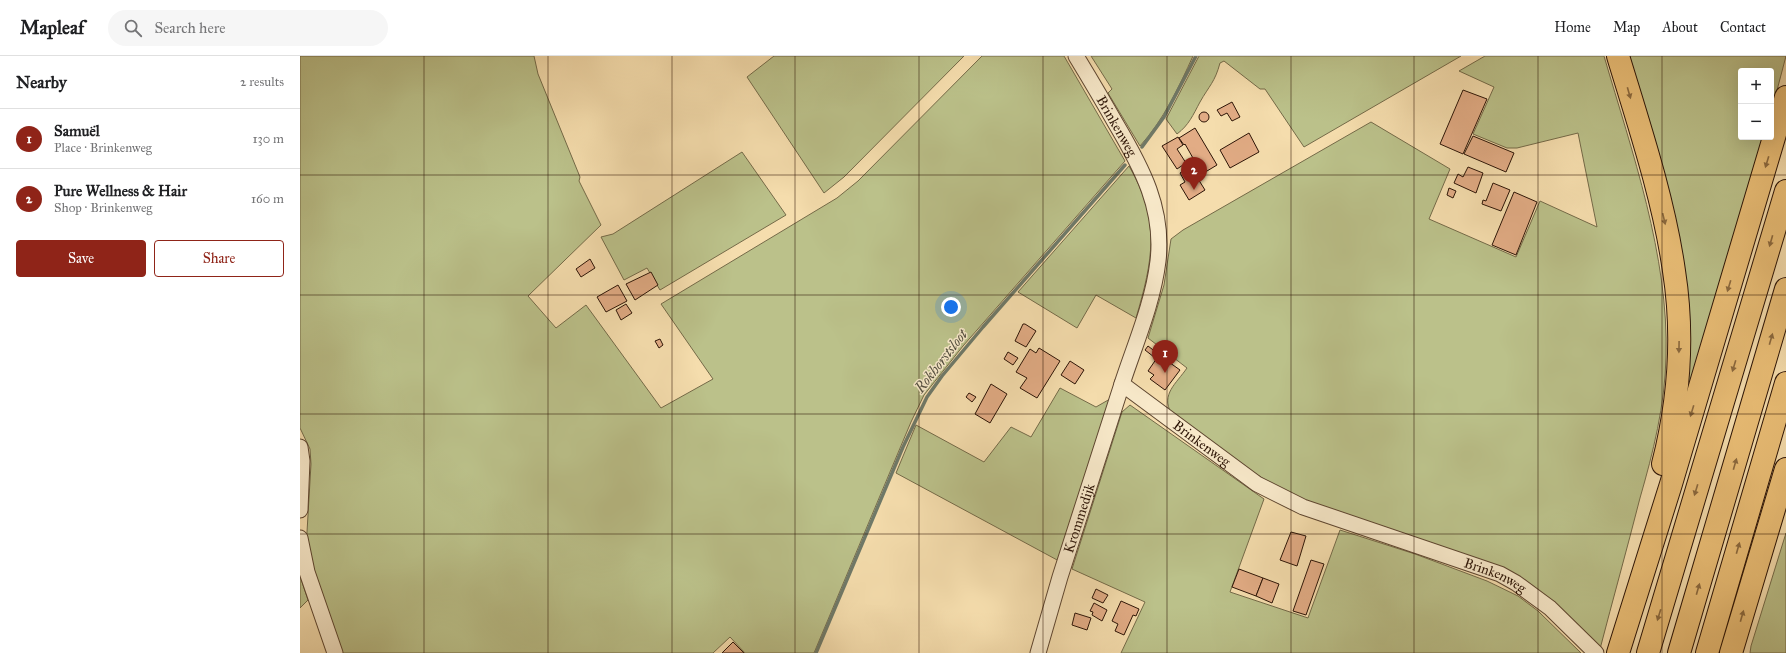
<!DOCTYPE html>
<html lang="en">
<head>
<meta charset="utf-8">
<style>
	body { margin:0; font-family:"IM FELL Great Primer",serif; background:#f6f6f6; color:#202124 }
	.controls { position:absolute; right:12px; top:12px; display:grid; overflow:hidden; border-radius:4px; box-shadow:0 4px 16px #0002 }
	.controls button { width:36px; height:36px; display:grid; place-items:center; padding:0; border:0; border-bottom:1px solid #e0e0e0; background:#fff; color:#202124; font:20px sans-serif }
	.you { position:absolute; left:651px; top:251px; width:14px; height:14px; margin:-10px; border:3px solid #fff; border-radius:50%; background:#1a73e8; box-shadow:0 0 0 6px #1a73e833 }
	.badge { display:grid; place-items:center; width:26px; height:26px; border-radius:50%; background:#8f2418; color:#fff; font-size:13px; font-weight:700 }
	.pin { position:absolute; translate:-50% -33px; filter:drop-shadow(0 1px 2px #0008) }
	.pin::after { content:''; position:absolute; top:21px; width:14px; height:12px; background:inherit; clip-path:polygon(0 0,100% 0,50% 100%) }
	.list { margin:0; padding:0; list-style:none }
	h2 { display:flex; justify-content:space-between; align-items:center; height:52px; margin:0; padding:0 16px; font-size:17px }
	h2 small { font-size:13px; font-weight:400; color:#757577 }
	.list li { display:grid; grid-template-columns:26px 1fr auto; gap:12px; align-items:center; box-sizing:border-box; height:60px; padding:0 16px; border-top:1px solid #e0e0e0 }
	.list b { display:block; font-size:15px; white-space:nowrap }
	.list p { margin:0; font-size:13px; white-space:nowrap; color:#757577 }
	.list em { font-size:13px; font-style:normal; color:#757577 }
	.actions { display:flex; gap:8px; padding:12px 16px }
	.actions a { flex:1; padding:9px 0; border:1px solid #8f2418; border-radius:4px; text-align:center; font-size:14px; color:#8f2418 }
	.actions .main { background:#8f2418; color:#fff }
	.icon { flex:none; width:22px; height:22px; fill:none; stroke:currentColor; stroke-width:2; stroke-linecap:round; stroke-linejoin:round }
	.map { position:relative; flex:none; width:1486px; height:597px; overflow:hidden }
	header { display:flex; align-items:center; gap:24px; box-sizing:border-box; height:56px; padding:0 20px; background:#fff; border-bottom:1px solid #e0e0e0 }
	header strong { font-size:19px }
	nav { display:flex; gap:22px; margin-inline-start:auto; font-size:14px }
	.search { width:280px; height:36px; background:#f6f6f6; display:flex; align-items:center; gap:10px; box-sizing:border-box; padding:0 14px; border-radius:22px; color:#757577; font-size:15px }
	main { display:flex }
	aside { flex:1; background:#fff }
	.map>svg:first-child { display:block }
</style>
</head>
<body>
<header>
<strong>Mapleaf</strong>
<div class="search"><svg class="icon" aria-label="search" viewBox="0 0 24 24"><circle cx="10" cy="10" r="6"/><path d="M15 15l6 6"/></svg>Search here</div>
<nav><a>Home</a><a>Map</a><a>About</a><a>Contact</a></nav>
</header>
<main>
<aside>
<h2>Nearby<small>2 results</small></h2>
<ul class="list">
<li><span class="badge">1</span><div><b>Samuël</b><p>Place · Brinkenweg</p></div><em>130 m</em></li>
<li><span class="badge">2</span><div><b>Pure Wellness &amp; Hair</b><p>Shop · Brinkenweg</p></div><em>160 m</em></li>
</ul>
<div class="actions"><a class="main">Save</a><a>Share</a></div>
</aside>
<div class="map">
<svg width="1486" height="597" viewBox="0 0 1486 597">
	<rect width="100%" height="100%" fill="#f5ddad"/>
	<filter id="stains"><feTurbulence type="fractalNoise" baseFrequency=".005" numOctaves="4"/><feColorMatrix values="0 0 0 0 .2 0 0 0 0 .09 0 0 0 0 .02 0 0 0 .5 -.17"/></filter>
	<radialGradient id="worn" r=".72"><stop offset=".6" stop-color="#630" stop-opacity="0"/><stop offset="1" stop-color="#630" stop-opacity=".3"/></radialGradient>
	<g fill="#bbc18a" stroke="#746a48">
		<path d="M 0,0 L 234,0 L 238,18 L 280,121 L 279,125 L 301,169 L 228,240 L 256,272 L 286,249 L 361,352 L 413,323 L 361,248 L 537,142 L 558,125 L 682,0 L 764,0 L 825,105 L 663,290 L 624,339 L 611,366 L 514,597 L 445,597 L 430,581 L 413,597 L 40,597 L 6,493 L 11,408 L 10,393 L 0,372 Z"/>
		<path d="M 474,0 L 664,0 L 544,121 L 524,137 L 447,21 Z"/>
		<path d="M 791,0 L 893,0 C 879,31 863,65 840,90 L 808,37 L 812,33 Z"/>
		<path d="M 899,0 L 1161,0 L 1004,91 L 965,33 L 960,33 L 924,5 L 920,7 C 915,26 909,30 900,46 C 893,59 889,69 877,78 L 866,63 Z"/>
		<path d="M 1185,0 L 1304,0 C 1332,96 1369,200 1366,301 C 1365,349 1353,397 1340,442 C 1327,493 1313,543 1300,593 L 1230,530 L 986,437 L 948,413 L 871,357 C 861,338 876,328 887,312 L 848,282 L 864,229 L 871,183 L 883,174 L 1071,66 L 1150,113 L 1129,163 L 1216,201 L 1240,145 L 1297,171 L 1278,77 L 1217,92 L 1207,92 L 1173,78 L 1194,31 L 1159,15 Z"/>
		<path d="M 1324,0 L 1486,0 L 1471,57 L 1471,15 L 1441,15 L 1441,81 L 1464,81 L 1374,390 L 1384,295 Z"/>
		<path d="M 442,96 L 486,159 L 360,234 L 347,212 L 324,224 L 301,181 L 313,178 Z"/>
		<path d="M 829,110 C 861,165 853,204 836,262 L 796,239 L 777,272 L 718,236 Z"/>
		<path d="M 760,332 L 796,351 L 810,343 L 759,505 L 596,417 L 616,369 L 684,406 L 711,371 L 731,381 Z"/>
		<path d="M 830,349 L 964,443 L 930,536 L 1008,562 L 1040,474 L 1115,498 L 1187,525 L 1218,540 L 1238,555 L 1281,597 L 821,597 L 845,546 L 772,513 L 822,356 Z"/>
		<path d="M 1486,477 L 1486,597 L 1450,597 L 1451,590 Z"/>
		<path d="M 0,520 L 8,544 L 0,552 Z"/>
	</g>
	<g fill="none" stroke-linecap="round" stroke-linejoin="round">
		<g stroke="#6f7968" stroke-width="3.5">
			<path d="M 842,91 L 864,61 L 896,0"/>
			<path d="M 516,597 L 603,391 L 627,341 L 642,320 L 683,271 L 825,109"/>
		</g>
	</g>
	<g fill="#e2ac85" stroke="#2c1406">
		<path d="M 1163,34 L 1187,43 L 1163,98 L 1140,88 Z"/>
		<path d="M 932,46 L 940,61 L 932,65 L 927,57 L 921,60 L 917,54 Z"/>
		<circle cx="904" cy="61" r="5"/>
		<path d="M 895,72 L 917,109 L 902,118 L 885,88 L 884,89 L 879,82 Z"/>
		<path d="M 949,77 L 959,96 L 930,112 L 920,94 Z"/>
		<path d="M 1173,80 L 1214,97 L 1206,116 L 1164,98 Z"/>
		<path d="M 878,81 L 883,89 L 877,93 L 886,107 L 877,113 L 862,90 Z"/>
		<path d="M 890,110 L 905,134 L 889,144 L 880,129 L 885,126 L 880,117 Z"/>
		<path d="M 1168,111 L 1183,117 L 1176,137 L 1154,127 L 1158,118 L 1163,121 Z"/>
		<path d="M 1193,127 L 1210,134 L 1201,155 L 1182,148 L 1183,144 L 1186,145 Z"/>
		<path d="M 1149,132 L 1156,135 L 1153,142 L 1147,139 Z"/>
		<path d="M 1214,136 L 1237,146 L 1216,199 L 1192,189 Z"/>
		<path d="M 290,203 L 295,212 L 281,221 L 276,213 Z"/>
		<path d="M 351,216 L 358,229 L 335,244 L 326,228 Z"/>
		<path d="M 318,229 L 327,245 L 306,256 L 297,241 Z"/>
		<path d="M 326,248 L 332,257 L 321,264 L 316,254 Z"/>
		<path d="M 723,268 L 725,268 L 736,275 L 726,291 L 715,285 Z"/>
		<path d="M 360,283 L 363,289 L 359,292 L 355,285 Z"/>
		<path d="M 848,290 L 857,297 L 854,301 L 845,294 Z"/>
		<path d="M 739,292 L 760,305 L 737,342 L 720,332 L 727,322 L 716,316 L 730,293 L 736,297 Z"/>
		<path d="M 708,296 L 718,302 L 713,309 L 704,303 Z"/>
		<path d="M 859,299 L 880,314 L 865,334 L 850,323 L 854,319 L 848,315 Z"/>
		<path d="M 770,305 L 784,314 L 775,328 L 761,319 Z"/>
		<path d="M 691,328 L 707,338 L 690,367 L 675,358 Z"/>
		<path d="M 669,337 L 676,341 L 672,346 L 666,341 Z"/>
		<path d="M 991,476 L 1006,480 L 997,510 L 980,504 Z"/>
		<path d="M 1011,504 L 1024,508 L 1006,559 L 993,555 Z"/>
		<path d="M 939,513 L 963,522 L 956,540 L 932,531 Z"/>
		<path d="M 963,522 L 979,528 L 972,547 L 956,540 Z"/>
		<path d="M 796,533 L 808,539 L 803,547 L 792,542 Z"/>
		<path d="M 821,545 L 839,553 L 836,560 L 833,559 L 824,579 L 815,575 L 818,568 L 812,565 Z"/>
		<path d="M 794,547 L 807,554 L 802,565 L 792,559 L 793,556 L 790,555 Z"/>
		<path d="M 775,557 L 791,562 L 787,574 L 772,569 Z"/>
		<path d="M 433,586 L 444,597 L 422,597 Z"/>
	</g>
	<g fill="none" stroke-linecap="round" stroke-linejoin="round">
		<defs>
			<g id="minor">
				<path id="s1" d="M 776,0 C 790,23 803,45 816,68 C 842,112 864,153 858,205 C 853,247 835,288 822,328 L 957,428 L 1003,451 L 1200,518 L 1216,527 L 1250,552 L 1296,597"/>
				<path d="M 0,391 L 2,405 L 0,454"/>
				<path d="M 0,482 L 7,516 L 35,597"/>
				<path id="s2" d="M 738,597 L 760,521 L 822,328"/>
			</g>
			<g id="highway">
				<path d="M 1318,0 C 1339,69 1364,144 1374,215 C 1384,279 1379,345 1363,408"/>
				<path d="M 1318,597 L 1371,428 L 1486,41"/>
				<path d="M 1348,597 L 1486,135"/>
				<path d="M 1379,597 L 1486,233"/>
				<path d="M 1407,597 L 1486,327"/>
				<path d="M 1431,597 L 1486,413"/>
			</g>
		</defs>
		<use href="#minor" stroke="#5e4630" stroke-width="17"/>
		<use href="#highway" stroke="#2c1406" stroke-width="24"/>
		<use href="#minor" stroke="#f8e9ca" stroke-width="15"/>
		<use href="#highway" stroke="#eabe76" stroke-width="22"/>
	</g>
	<defs><path id="oneway-solid" d="M-6-.8H1V-3.2L6.5 0L1 3.2V.8H-6Z"/></defs>
	<g fill="#8b693e">
		<use href="#oneway-solid" transform="translate(1329 37) rotate(74)"/>
		<use href="#oneway-solid" transform="translate(1467 106) rotate(107)"/>
		<use href="#oneway-solid" transform="translate(1364 163) rotate(77)"/>
		<use href="#oneway-solid" transform="translate(1471 185) rotate(106)"/>
		<use href="#oneway-solid" transform="translate(1429 230) rotate(107)"/>
		<use href="#oneway-solid" transform="translate(1471 283) rotate(-74)"/>
		<use href="#oneway-solid" transform="translate(1379 291) rotate(91)"/>
		<use href="#oneway-solid" transform="translate(1434 310) rotate(107)"/>
		<use href="#oneway-solid" transform="translate(1392 355) rotate(107)"/>
		<use href="#oneway-solid" transform="translate(1435 408) rotate(-74)"/>
		<use href="#oneway-solid" transform="translate(1396 434) rotate(107)"/>
		<use href="#oneway-solid" transform="translate(1438 492) rotate(-74)"/>
		<use href="#oneway-solid" transform="translate(1398 533) rotate(-74)"/>
		<use href="#oneway-solid" transform="translate(1359 559) rotate(107)"/>
		<use href="#oneway-solid" transform="translate(1442 560) rotate(-74)"/>
	</g>
	<path fill="none" stroke="#2c1406" stroke-width="1" stroke-opacity="0.55" d="M 124,0 L 124,597M 248,0 L 248,597M 372,0 L 372,597M 495,0 L 495,597M 619,0 L 619,597M 743,0 L 743,597M 867,0 L 867,597M 991,0 L 991,597M 1114,0 L 1114,597M 1238,0 L 1238,597M 1362,0 L 1362,597M 0,119 L 1486,119M 0,239 L 1486,239M 0,358 L 1486,358M 0,478 L 1486,478"/>
	<g text-anchor="middle" stroke-width="3" stroke-linejoin="round" paint-order="stroke">
		<g font-size="14" fill="#2c1406" stroke="#f8e9ca">
			<text dy="5" stroke="none"><textPath href="#s1" startOffset="81">Brinkenweg</textPath></text>
			<text dy="5" stroke="none"><textPath href="#s1" startOffset="453">Brinkenweg</textPath></text>
			<text dy="5" stroke="none"><textPath href="#s2" startOffset="141">Krommedijk</textPath></text>
			<text dy="5" stroke="none"><textPath href="#s1" startOffset="777">Brinkenweg</textPath></text>
		</g>
		<g font-size="15" font-style="italic" fill="#534f3f" stroke="#f8e9ca">
			<text transform="translate(641 305) rotate(-52)" y="5">Rokhorstsloot</text>
		</g>
	</g>
	<rect width="100%" height="100%" filter="url(#stains)"/>
	<rect width="100%" height="100%" fill="url(#worn)"/>
</svg>
<div class="controls">
<button>+</button>
<button>−</button>
</div>
<div class="you"></div>
<div class="pin badge" style="left:865px;top:317px">1</div>
<div class="pin badge" style="left:894px;top:134px">2</div>
</div>
</main>
</body>
</html>
